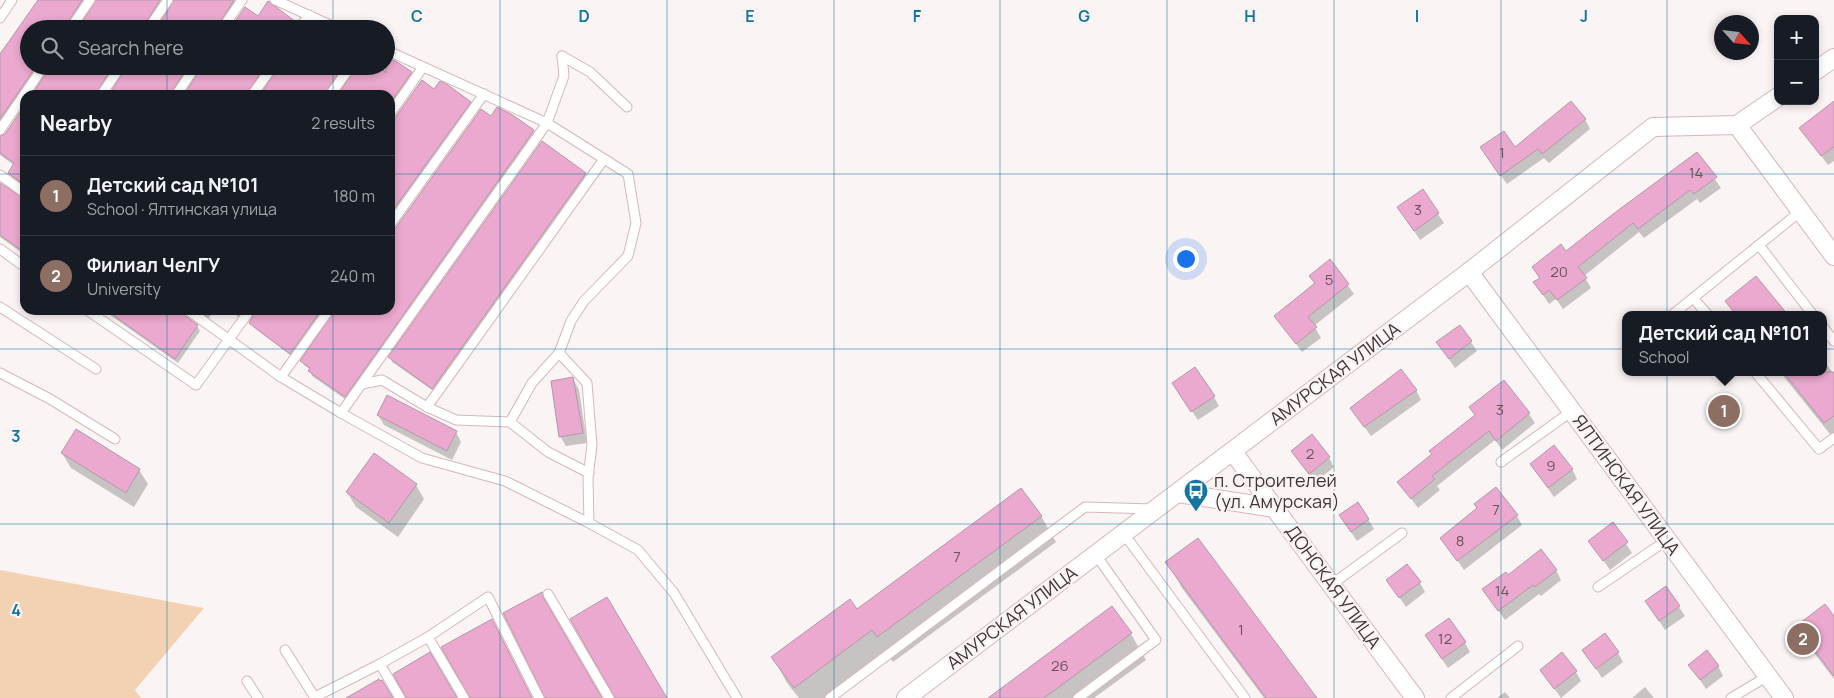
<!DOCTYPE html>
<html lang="en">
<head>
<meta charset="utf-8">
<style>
	body { margin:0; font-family:Manrope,sans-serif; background:#242831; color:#f1f3f6 }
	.controls { position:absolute; right:15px; top:15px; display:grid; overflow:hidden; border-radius:10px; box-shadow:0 2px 8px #0003 }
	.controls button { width:45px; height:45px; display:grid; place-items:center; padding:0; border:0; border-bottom:1px solid #363941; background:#171b24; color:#f1f3f6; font:25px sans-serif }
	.compass { position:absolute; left:1714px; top:15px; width:45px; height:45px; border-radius:50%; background:#171b24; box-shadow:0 2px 8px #0003; rotate:117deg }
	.you { position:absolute; left:1185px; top:258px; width:18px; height:18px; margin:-12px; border:4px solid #fff; border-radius:50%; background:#1a73e8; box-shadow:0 0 0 8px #1a73e833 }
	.badge { display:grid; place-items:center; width:32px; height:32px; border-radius:50%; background:#1376a2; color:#fff; font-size:16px; font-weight:700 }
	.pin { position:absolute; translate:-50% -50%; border:2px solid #fff; box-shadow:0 1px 5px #0006 }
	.popup { position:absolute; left:1622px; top:311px; width:205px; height:65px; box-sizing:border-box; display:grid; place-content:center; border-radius:10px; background:#171b24; filter:drop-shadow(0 1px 4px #0005); font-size:16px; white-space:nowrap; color:#9ea1a6 }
	.popup b { font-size:19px; color:#f1f3f6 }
	.popup::after { content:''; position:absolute; left:50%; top:100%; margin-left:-10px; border:10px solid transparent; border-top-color:#171b24 }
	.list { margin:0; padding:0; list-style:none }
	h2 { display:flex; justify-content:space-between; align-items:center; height:65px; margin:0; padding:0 20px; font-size:21px }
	h2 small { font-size:16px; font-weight:400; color:#9ea1a6 }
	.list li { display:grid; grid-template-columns:32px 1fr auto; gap:15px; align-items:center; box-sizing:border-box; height:80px; padding:0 20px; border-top:1px solid #363941 }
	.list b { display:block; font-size:19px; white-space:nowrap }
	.list p { margin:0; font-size:16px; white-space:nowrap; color:#9ea1a6 }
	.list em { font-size:16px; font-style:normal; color:#9ea1a6 }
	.icon { flex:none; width:28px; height:28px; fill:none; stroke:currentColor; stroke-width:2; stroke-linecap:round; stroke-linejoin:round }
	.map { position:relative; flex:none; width:1834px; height:698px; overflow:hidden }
	.search { position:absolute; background:#171b24; box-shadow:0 2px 8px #0003; left:20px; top:20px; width:375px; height:55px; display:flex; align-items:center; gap:12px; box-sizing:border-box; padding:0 18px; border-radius:28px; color:#9ea1a6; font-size:19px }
	.panel { position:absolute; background:#171b24; box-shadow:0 2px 8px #0003; left:20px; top:90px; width:375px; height:225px; border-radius:15px }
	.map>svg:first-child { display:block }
</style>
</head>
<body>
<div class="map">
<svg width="1834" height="698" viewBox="0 0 1834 698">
	<rect width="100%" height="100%" fill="#fbf4f4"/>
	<path fill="#f3d2b3" d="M 0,570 L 204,608 L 135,690 L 141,698 L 0,698 Z"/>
	<g fill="#0003">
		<path d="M 39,0 L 89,0 L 69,29 L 29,29 L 29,66 L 42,66 L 0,127 L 0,56 Z"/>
		<path d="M 98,0 L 167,0 L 147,29 L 79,29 Z"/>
		<path d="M 176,0 L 234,0 L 237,5 L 220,29 L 157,29 Z"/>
		<path d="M 51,66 L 119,66 L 99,95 L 33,95 Z"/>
		<path d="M 128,66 L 194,66 L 174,95 L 110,95 Z"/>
		<path d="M 203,66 L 271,66 L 250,95 L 185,95 Z"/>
		<path d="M 280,66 L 349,66 L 328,95 L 261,95 Z"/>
		<path d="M 358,66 L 386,66 L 411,73 L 413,78 L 390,111 L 390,95 L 339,95 Z"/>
		<path d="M 434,91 L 470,102 L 472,107 L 390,222 L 390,121 L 393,121 Z"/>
		<path d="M 1834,106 L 1834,161 L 1828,165 L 1807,137 Z"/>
		<path d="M 25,107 L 25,188 L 12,177 L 9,173 L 14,165 L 0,155 L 0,137 L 6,135 Z"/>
		<path d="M 510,115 L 533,131 L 536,136 L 348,401 L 312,376 L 311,370 L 304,365 L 302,361 L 337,310 L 390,310 L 390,232 L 392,232 L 491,118 Z"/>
		<path d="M 1585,119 L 1590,129 L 1549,163 L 1544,158 L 1507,184 L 1488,157 L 1515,149 Z"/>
		<path d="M 1697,154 L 1721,188 L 1700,203 L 1697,199 L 1644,238 L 1639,232 L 1584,276 L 1591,288 L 1563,309 L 1556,299 L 1549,304 L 1535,283 L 1540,279 L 1533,267 L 1566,253 Z"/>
		<path d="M 585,174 L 588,179 L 435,392 L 392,362 L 390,357 Z"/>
		<path d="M 0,186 L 25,200 L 25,255 L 0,237 Z"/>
		<path d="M 1422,191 L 1444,223 L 1420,240 L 1405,217 Z"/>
		<path d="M 1330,261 L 1354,294 L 1314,326 L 1321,338 L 1302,352 L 1276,316 L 1315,285 L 1311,276 Z"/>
		<path d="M 103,310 L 187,310 L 184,316 L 197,326 L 200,331 L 178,363 Z"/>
		<path d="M 196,310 L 215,310 L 208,319 Z"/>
		<path d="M 229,310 L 249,310 L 241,319 Z"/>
		<path d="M 257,310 L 328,310 L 293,357 L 253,327 L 250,323 Z"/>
		<path d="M 1460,326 L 1477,351 L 1455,368 L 1444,352 Z"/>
		<path d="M 1823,360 L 1834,374 L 1834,439 L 1780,372 L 1823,372 Z"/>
		<path d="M 573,379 L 579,390 L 587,443 L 566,446 L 560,436 Z"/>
		<path d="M 1504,381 L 1529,414 L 1535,423 L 1502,450 L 1495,440 L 1437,486 L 1440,490 L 1418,508 L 1399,482 L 1433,455 L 1476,416 Z"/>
		<path d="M 1416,390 L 1421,400 L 1371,436 L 1358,418 Z"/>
		<path d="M 1179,393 L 1214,397 L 1219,406 L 1198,420 Z"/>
		<path d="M 378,415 L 456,432 L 461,442 L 452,460 L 384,425 Z"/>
		<path d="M 1292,452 L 1329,458 L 1334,467 L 1315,483 Z"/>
		<path d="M 62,453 L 139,470 L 148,484 L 134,507 L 71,468 Z"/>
		<path d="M 1531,464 L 1572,469 L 1577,479 L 1554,497 Z"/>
		<path d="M 416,485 L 424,499 L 398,537 L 356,507 L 347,492 Z"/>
		<path d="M 1041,516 L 1056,542 L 893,662 L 888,655 L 830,698 L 799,698 L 787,683 L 773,657 L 857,610 Z"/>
		<path d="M 1340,516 L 1368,519 L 1374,529 L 1357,541 Z"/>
		<path d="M 1517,516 L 1522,525 L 1464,570 L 1442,538 Z"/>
		<path d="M 1613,524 L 1632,553 L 1610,570 L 1590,541 Z"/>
		<path d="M 1167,562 L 1315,698 L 1264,698 L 1182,588 Z"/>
		<path d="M 1556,570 L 1561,580 L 1541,596 L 1539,594 L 1505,620 L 1484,590 L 1508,577 Z"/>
		<path d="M 1388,581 L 1420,583 L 1425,592 L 1406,607 Z"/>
		<path d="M 1666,588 L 1685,616 L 1665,630 L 1646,601 Z"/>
		<path d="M 1112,608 L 1131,634 L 1146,660 L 1094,698 L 990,698 Z"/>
		<path d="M 1834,619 L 1834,679 L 1808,645 L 1798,626 Z"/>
		<path d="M 1465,643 L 1470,652 L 1448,668 L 1432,645 Z"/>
		<path d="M 1584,650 L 1618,653 L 1623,662 L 1602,678 Z"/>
		<path d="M 1690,665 L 1718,666 L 1723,676 L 1706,689 Z"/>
		<path d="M 1541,670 L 1576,672 L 1581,681 L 1561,698 Z"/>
		<path d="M 1645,687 L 1654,698 L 1632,698 Z"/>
		<path d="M 1505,692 L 1510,698 L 1497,698 Z"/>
	</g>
	<g fill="#eba9cf" stroke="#b498a7">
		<path d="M 38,0 L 82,0 L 64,29 L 29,29 L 29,66 L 36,66 L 0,119 L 0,54 Z"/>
		<path d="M 96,0 L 160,0 L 142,29 L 78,29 Z"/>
		<path d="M 174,0 L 234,0 L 216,29 L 156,29 Z"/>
		<path d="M 268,1 L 296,22 L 293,29 L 230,29 L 245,7 L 258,16 Z"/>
		<path d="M 386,57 L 397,62 L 412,72 L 390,103 L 390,95 L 338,95 L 357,66 L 377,66 L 386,73 Z"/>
		<path d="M 50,66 L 113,66 L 95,95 L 32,95 Z"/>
		<path d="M 127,66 L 188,66 L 170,95 L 109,95 Z"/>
		<path d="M 202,66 L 265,66 L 246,95 L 184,95 Z"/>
		<path d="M 279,66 L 343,66 L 324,95 L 260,95 Z"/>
		<path d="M 422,80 L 434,89 L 440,81 L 448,85 L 471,102 L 390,214 L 390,120 L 395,118 Z"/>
		<path d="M 1571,101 L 1586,119 L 1542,154 L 1538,149 L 1500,176 L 1480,147 L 1504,131 L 1515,147 Z"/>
		<path d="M 1834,101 L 1834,147 L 1821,156 L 1799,128 Z"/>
		<path d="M 25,105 L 25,185 L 8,173 L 14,163 L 0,153 L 0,136 L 5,134 Z"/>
		<path d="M 497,107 L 511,114 L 534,130 L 345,397 L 308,371 L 310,368 L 300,361 L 335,310 L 390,310 L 390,231 L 395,229 L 481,109 L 491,116 Z"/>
		<path d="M 542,141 L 586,173 L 432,389 L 388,357 Z"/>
		<path d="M 1697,152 L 1717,177 L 1694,194 L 1690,190 L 1638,229 L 1633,223 L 1578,267 L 1587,278 L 1557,300 L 1549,290 L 1543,295 L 1533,282 L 1540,278 L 1532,267 L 1561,244 L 1566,251 L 1617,211 Z"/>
		<path d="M 0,183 L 25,199 L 25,253 L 0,235 Z"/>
		<path d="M 1423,189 L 1439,213 L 1414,231 L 1397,207 Z"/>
		<path d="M 1330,259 L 1349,284 L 1308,317 L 1317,327 L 1296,344 L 1274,316 L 1315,283 L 1309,276 Z"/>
		<path d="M 1756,276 L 1788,315 L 1736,315 L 1725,301 Z"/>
		<path d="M 106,310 L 182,310 L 184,315 L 198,325 L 175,359 Z"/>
		<path d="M 256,310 L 321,310 L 290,354 L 249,323 Z"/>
		<path d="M 1460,325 L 1472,341 L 1449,359 L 1436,342 Z"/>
		<path d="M 1195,367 L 1215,396 L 1191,412 L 1172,383 Z"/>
		<path d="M 1401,369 L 1417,390 L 1364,427 L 1350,408 Z"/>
		<path d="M 1783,372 L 1834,372 L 1834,416 L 1824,423 Z"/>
		<path d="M 573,377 L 583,433 L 559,437 L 551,381 Z"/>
		<path d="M 1504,380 L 1530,413 L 1496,441 L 1489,431 L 1432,476 L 1435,479 L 1411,499 L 1397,482 L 1432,454 L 1429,451 L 1475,415 L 1469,407 Z"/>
		<path d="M 387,395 L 457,431 L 447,451 L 377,415 Z"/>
		<path d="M 76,429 L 140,469 L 126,493 L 61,453 Z"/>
		<path d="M 1312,434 L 1330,457 L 1309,474 L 1291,451 Z"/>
		<path d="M 1554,445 L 1573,469 L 1548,488 L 1530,464 Z"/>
		<path d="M 374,453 L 417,484 L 389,523 L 346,492 Z"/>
		<path d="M 1496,487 L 1518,515 L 1457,561 L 1440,538 L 1477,508 L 1474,504 Z"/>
		<path d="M 1021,488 L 1042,516 L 877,637 L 872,630 L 794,688 L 771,657 L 850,599 L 857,609 Z"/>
		<path d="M 1358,502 L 1369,519 L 1351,532 L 1339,515 Z"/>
		<path d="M 1613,522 L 1628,542 L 1603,561 L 1588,541 Z"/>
		<path d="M 1198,538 L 1317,698 L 1266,698 L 1165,562 Z"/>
		<path d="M 1541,549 L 1557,570 L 1535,587 L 1533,585 L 1498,611 L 1482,589 L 1506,572 L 1508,575 Z"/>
		<path d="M 1407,564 L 1421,582 L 1399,598 L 1386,580 Z"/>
		<path d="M 1666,586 L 1680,606 L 1659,621 L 1645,601 Z"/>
		<path d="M 542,592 L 543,597 L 602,698 L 545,698 L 503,613 Z"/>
		<path d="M 607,597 L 667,698 L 615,698 L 570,619 Z"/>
		<path d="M 1825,604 L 1834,616 L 1834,676 L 1796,626 Z"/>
		<path d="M 1112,606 L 1132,633 L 1044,698 L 988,698 Z"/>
		<path d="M 1449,618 L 1466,642 L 1442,659 L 1425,635 Z"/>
		<path d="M 492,619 L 532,698 L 470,698 L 441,647 Z"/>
		<path d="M 1605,633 L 1619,652 L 1596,669 L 1582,650 Z"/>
		<path d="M 1707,650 L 1719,666 L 1700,680 L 1688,665 Z"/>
		<path d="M 430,652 L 457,698 L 406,698 L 393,674 Z"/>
		<path d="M 1562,652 L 1577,671 L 1554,689 L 1540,670 Z"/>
		<path d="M 379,679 L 380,681 L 382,680 L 393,698 L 346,698 Z"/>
	</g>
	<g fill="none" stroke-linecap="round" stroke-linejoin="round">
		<defs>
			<g id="lane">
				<path d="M 275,0 L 339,29"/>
				<path d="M 0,18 L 12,0"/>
				<path d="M 70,29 L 90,0"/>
				<path d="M 148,29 L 168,0"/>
				<path d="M 222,29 L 242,0"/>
				<path d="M 299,29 L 309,15"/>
				<path d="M 386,50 L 547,123 L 628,174 L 636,223 L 628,256 L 584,301 L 571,321 L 559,353 L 532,383 L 510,422"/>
				<path d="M 562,56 L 590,72 L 627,107"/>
				<path d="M 101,95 L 121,66"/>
				<path d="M 176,95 L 196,66"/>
				<path d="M 252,95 L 273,66"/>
				<path d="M 330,95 L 351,66"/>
				<path d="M 390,114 L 423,67"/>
				<path d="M 0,130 L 44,66"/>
				<path d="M 0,175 L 25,193"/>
				<path d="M 390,225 L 484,94"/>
				<path d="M 1759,245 L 1813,315"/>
				<path d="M 0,249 L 25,267"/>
				<path d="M 1693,298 L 1708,315"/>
				<path d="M 0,307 L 96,369"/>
				<path d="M 87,310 L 196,385 L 250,310"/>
				<path d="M 188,310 L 281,377 L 341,413 L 422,458 L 505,481 L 589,523 L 638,550 L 674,593 L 737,698"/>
				<path d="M 1672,315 L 1801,211"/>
				<path d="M 1823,327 L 1834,341"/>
				<path d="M 559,353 L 587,383 L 592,445 L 588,478 L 589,523"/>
				<path d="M 1755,372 L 1819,449 L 1834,438"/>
				<path d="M 0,373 L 50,399 L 115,439"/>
				<path d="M 281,377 L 329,310"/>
				<path d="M 362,384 L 382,380 L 427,407 L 456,420 L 510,422 L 548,452 L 589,473"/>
				<path d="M 427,407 L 604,159"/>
				<path d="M 341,413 L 547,123 L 564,76 L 562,56"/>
				<path d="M 1501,462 L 1572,411"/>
				<path d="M 1124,534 L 1245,698"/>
				<path d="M 1331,585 L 1402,533"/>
				<path d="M 1598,587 L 1667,540"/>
				<path d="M 548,594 L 609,698"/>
				<path d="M 428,637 L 464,698"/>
				<path d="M 285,650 L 315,698"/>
				<path d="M 380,664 L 400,698"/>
				<path d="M 247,681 L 258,698"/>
				<path d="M 315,697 L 380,664 L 428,637 L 488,597 L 539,698"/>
				<path d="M 830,698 L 1085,507 L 1153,509"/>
				<path d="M 1078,698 L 1156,640 L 1096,555"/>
				<path d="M 1451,698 L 1518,646"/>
				<path d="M 1731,698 L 1768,676"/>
			</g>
			<g id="street">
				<path d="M 1815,71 L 1834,58"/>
				<path d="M 1737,125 L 1834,256"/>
				<path d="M 1469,272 L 1784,698"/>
				<path d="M 1233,452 L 1415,698"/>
				<path d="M 1178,493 L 1275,508"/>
				<path d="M 906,698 L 1469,272 L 1653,127 L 1737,125 L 1778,97"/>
			</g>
		</defs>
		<use href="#lane" stroke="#d8b6b9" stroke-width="11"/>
		<use href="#street" stroke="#d8b6b9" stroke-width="20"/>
		<use href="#lane" stroke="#fff" stroke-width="9"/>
		<use href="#street" stroke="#fff" stroke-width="18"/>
	</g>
	<path fill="none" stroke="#1376a2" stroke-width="1" stroke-opacity="0.55" d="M 167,0 L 167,29M 333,0 L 333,29M 500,0 L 500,698M 667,0 L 667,698M 834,0 L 834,698M 1000,0 L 1000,698M 1167,0 L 1167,698M 1334,0 L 1334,698M 1501,0 L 1501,698M 1667,0 L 1667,698M 167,66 L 167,95M 333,66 L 333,95M 0,174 L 25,174M 390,174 L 1834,174M 167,310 L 167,698M 333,310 L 333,698M 0,349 L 1834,349M 0,524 L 1834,524"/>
	<defs>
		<symbol id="bus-pin" viewBox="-11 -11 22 30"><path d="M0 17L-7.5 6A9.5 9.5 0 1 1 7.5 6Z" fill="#1376a2" stroke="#fbf4f4"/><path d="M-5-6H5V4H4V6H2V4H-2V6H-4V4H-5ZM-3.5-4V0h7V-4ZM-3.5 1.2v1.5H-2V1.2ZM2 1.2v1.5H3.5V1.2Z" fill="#fff"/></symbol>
	</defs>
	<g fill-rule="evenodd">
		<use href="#bus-pin" x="1182" y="477" width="28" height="38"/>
	</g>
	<g text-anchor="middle" stroke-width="4.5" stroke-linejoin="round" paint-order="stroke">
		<g font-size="15" fill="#6c515c">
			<text x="1502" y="158">1</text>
			<text x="1696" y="178">14</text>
			<text x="1418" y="215">3</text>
			<text x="1559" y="277">20</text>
			<text x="1329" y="285">5</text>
			<text x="1500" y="415">3</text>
			<text x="1310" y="459">2</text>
			<text x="1551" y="471">9</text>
			<text x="1496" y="515">7</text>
			<text x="1460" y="546">8</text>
			<text x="957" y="562">7</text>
			<text x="1502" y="596">14</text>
			<text x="1241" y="635">1</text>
			<text x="1445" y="644">12</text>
			<text x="1060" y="671">26</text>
		</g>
		<g font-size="18" fill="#413435" stroke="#fbf4f4">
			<text transform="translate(1335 374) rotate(-37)" y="6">АМУРСКАЯ УЛИЦА</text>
			<text transform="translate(1626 485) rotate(54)" y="6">ЯЛТИНСКАЯ УЛИЦА</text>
			<text transform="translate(1333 587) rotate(54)" y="6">ДОНСКАЯ УЛИЦА</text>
			<text transform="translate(1012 618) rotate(-37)" y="6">АМУРСКАЯ УЛИЦА</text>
		</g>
		<g font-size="18" fill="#413435" stroke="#fbf4f4" text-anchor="start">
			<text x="1214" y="487">п. Строителей<tspan x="1214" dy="21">(ул. Амурская)</tspan></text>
		</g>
	</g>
	<g font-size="16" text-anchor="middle" font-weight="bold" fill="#1376a2" stroke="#fbf4f4" stroke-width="4.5" stroke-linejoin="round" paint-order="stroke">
		<text x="417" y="22">C</text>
		<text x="584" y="22">D</text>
		<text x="750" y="22">E</text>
		<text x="917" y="22">F</text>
		<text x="1084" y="22">G</text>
		<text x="1250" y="22">H</text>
		<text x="1417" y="22">I</text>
		<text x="1584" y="22">J</text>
		<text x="16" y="442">3</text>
		<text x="16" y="616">4</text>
	</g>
</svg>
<div class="controls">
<button>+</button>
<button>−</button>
</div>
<svg class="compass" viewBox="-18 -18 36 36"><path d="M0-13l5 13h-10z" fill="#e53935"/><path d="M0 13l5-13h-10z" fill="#9ea1a6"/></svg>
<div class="you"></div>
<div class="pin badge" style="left:1724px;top:411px;background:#8d6e63">1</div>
<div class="popup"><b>Детский сад №101</b>School</div>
<div class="pin badge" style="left:1803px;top:639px;background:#8d6e63">2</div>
<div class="search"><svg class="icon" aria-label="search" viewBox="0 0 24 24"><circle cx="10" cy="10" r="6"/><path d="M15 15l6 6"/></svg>Search here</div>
<section class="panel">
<h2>Nearby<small>2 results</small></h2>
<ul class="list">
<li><span class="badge" style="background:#8d6e63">1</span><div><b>Детский сад №101</b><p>School · Ялтинская улица</p></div><em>180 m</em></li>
<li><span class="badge" style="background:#8d6e63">2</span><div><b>Филиал ЧелГУ</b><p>University</p></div><em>240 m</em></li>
</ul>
</section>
</div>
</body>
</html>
